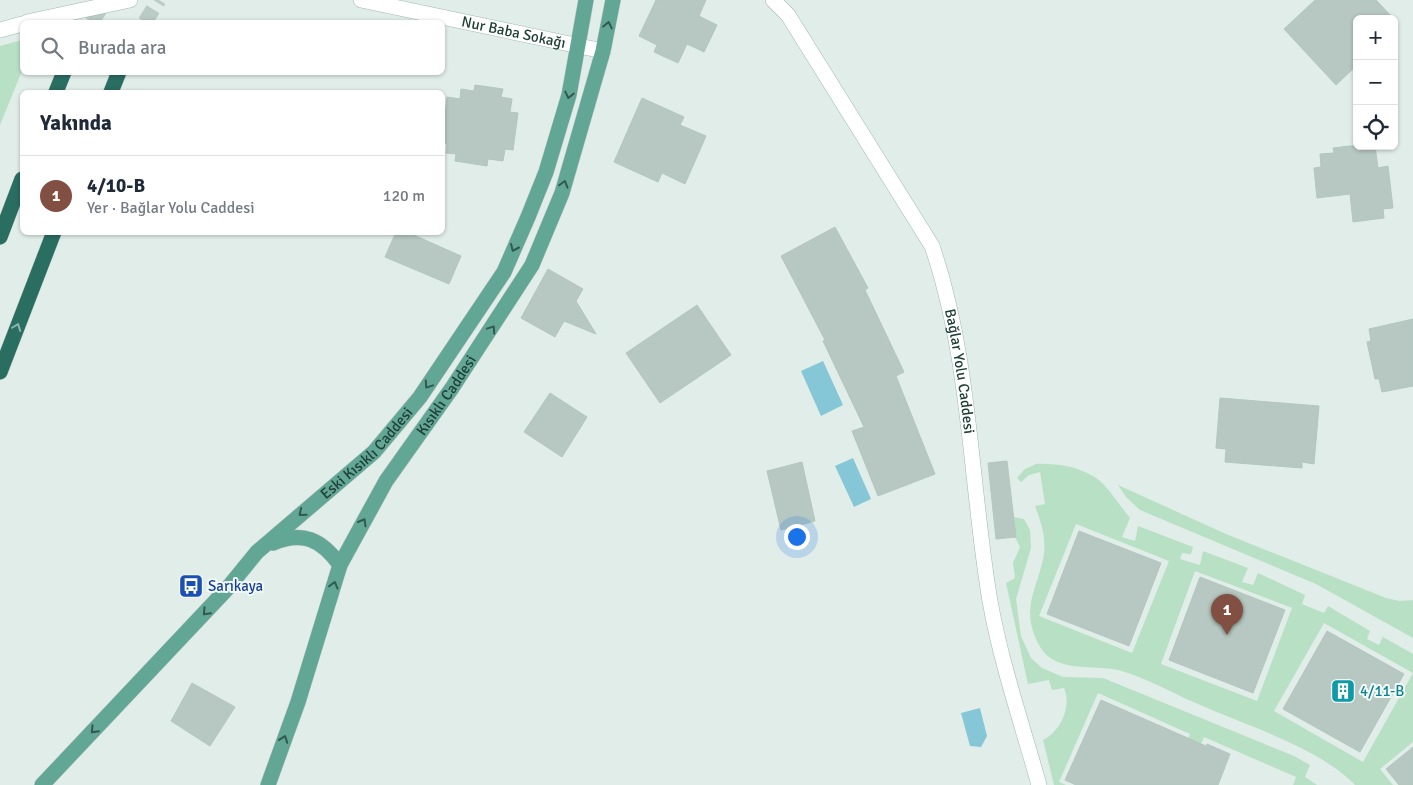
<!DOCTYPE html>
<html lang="tr">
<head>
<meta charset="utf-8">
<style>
	body { margin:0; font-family:Signika,sans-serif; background:#f2f2f3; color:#1f2937 }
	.controls { position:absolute; right:15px; top:15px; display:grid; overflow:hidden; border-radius:8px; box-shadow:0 1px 4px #0004 }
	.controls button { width:45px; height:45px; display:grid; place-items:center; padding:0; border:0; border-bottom:1px solid #e0e1e3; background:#fff; color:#1f2937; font:25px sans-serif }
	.you { position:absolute; left:796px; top:536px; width:18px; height:18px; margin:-12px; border:4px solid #fff; border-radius:50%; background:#1a73e8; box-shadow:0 0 0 8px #1a73e833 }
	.badge { display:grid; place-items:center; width:32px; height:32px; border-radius:50%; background:#825042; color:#fff; font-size:16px; font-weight:700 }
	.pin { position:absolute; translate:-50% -41px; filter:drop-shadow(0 1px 2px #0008) }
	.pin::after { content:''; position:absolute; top:26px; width:18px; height:15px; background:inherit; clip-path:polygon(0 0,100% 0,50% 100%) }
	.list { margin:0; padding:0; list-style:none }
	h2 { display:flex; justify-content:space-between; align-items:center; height:65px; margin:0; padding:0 20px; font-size:21px }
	h2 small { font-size:16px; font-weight:400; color:#747a83 }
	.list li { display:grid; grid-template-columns:32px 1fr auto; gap:15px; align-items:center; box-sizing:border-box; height:80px; padding:0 20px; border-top:1px solid #e0e1e3 }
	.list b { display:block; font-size:19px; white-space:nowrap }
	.list p { margin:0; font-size:16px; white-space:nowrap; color:#747a83 }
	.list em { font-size:16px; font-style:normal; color:#747a83 }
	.icon { flex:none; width:28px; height:28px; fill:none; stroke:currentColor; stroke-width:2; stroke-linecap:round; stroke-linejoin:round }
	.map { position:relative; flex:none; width:1413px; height:785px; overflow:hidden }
	.search { position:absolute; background:#fff; box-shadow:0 1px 4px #0004; left:20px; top:20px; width:425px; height:55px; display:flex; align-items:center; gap:12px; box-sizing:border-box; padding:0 18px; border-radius:8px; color:#747a83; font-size:19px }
	.panel { position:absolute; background:#fff; box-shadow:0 1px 4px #0004; left:20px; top:90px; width:425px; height:145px; border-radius:8px }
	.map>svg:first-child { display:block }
</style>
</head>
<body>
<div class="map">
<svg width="1413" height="785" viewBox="0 0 1413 785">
	<rect width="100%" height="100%" fill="#e1ede8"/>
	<g fill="#b8e0c4" fill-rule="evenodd">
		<path d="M 22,40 L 22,71 L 0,125 L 0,46 Z"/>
		<path d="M 1036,464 C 1057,463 1083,467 1100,481 C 1111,491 1120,506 1130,518 L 1122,537 L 1135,541 L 1138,526 L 1193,547 L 1191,554 L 1182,553 L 1180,559 L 1200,565 L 1203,551 L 1248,568 L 1242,582 L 1253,585 L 1258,573 L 1305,595 L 1302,604 L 1324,613 L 1328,606 L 1370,631 L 1367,639 L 1379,645 L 1383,637 L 1413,654 L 1413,742 L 1380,769 L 1393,785 L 1355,785 C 1320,748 1245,725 1198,704 C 1172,693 1145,677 1118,670 C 1092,664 1054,674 1039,645 C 1019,607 1038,590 1044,554 C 1046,537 1041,522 1035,506 L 1045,504 L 1040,472 L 1029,475 L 1021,482 L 1017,478 L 1025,469 ZM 1076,524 L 1169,561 L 1132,653 L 1039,616 ZM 1195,571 L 1292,608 L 1257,701 L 1161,664 ZM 1324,623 L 1413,673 L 1363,762 L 1274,711 Z"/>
		<path d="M 1118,485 L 1226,534 L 1386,598 L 1400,601 L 1413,600 L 1413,638 L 1316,584 L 1140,510 L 1126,497 Z"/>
		<path d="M 1014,517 L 1024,519 L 1030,530 L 1031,548 L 1016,599 L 1021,636 L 1031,658 L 1042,668 L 1063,677 L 1103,678 L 1294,756 L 1310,765 L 1305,777 L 1317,785 L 1293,785 L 1296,777 L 1204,737 L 1183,785 L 1168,785 L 1190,734 L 1098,693 L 1059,782 L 1066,785 L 1054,785 L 1043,740 C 1060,732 1072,707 1064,688 L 1052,690 L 1049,680 L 1028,684 L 1006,583 L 1015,578 L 1013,563 L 1020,547 L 1015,537 Z"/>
	</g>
	<g fill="#85c7d6">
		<path d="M 823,361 L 843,405 L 821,416 L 801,371 Z"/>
		<path d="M 853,458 L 871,499 L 854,507 L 835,466 Z"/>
		<path d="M 980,708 L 987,736 L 981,747 L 970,746 L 961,713 Z"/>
	</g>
	<g fill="#b6c8c1" stroke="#b3c7bf">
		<path d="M 656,0 L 706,0 L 699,16 L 717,25 L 704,52 L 687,44 L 678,63 L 654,52 L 657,45 L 639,36 Z"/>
		<path d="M 1315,0 L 1376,0 L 1394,19 L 1357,19 L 1357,65 L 1336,85 L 1284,29 Z"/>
		<path d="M 475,85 L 503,89 L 501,97 L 512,99 L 510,112 L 518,113 L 513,150 L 505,149 L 503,161 L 488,159 L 487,166 L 455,161 L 456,154 L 446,153 L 447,144 L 442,143 L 447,97 L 460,99 L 461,89 L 474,91 Z"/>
		<path d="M 642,98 L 684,117 L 680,125 L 706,136 L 685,184 L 662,173 L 658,182 L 614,162 Z"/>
		<path d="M 1350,146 L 1375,146 L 1378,168 L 1388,166 L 1393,208 L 1383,209 L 1384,218 L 1353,222 L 1350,194 L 1317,198 L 1314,168 L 1321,167 L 1320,154 L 1334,153 L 1333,148 Z"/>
		<path d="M 835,227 L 868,288 L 865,290 L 904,372 L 896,376 L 935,474 L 878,496 L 852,431 L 864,427 L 823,341 L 825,340 L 781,256 Z"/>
		<path d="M 396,232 L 407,232 L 461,256 L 449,284 L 385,257 Z"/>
		<path d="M 548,269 L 583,289 L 576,301 L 596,334 L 564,321 L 555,337 L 521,318 Z"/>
		<path d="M 697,305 L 731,355 L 660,403 L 626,353 Z"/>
		<path d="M 1413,319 L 1413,386 L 1382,392 L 1379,379 L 1375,379 L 1367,342 L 1371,341 L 1369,329 Z"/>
		<path d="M 550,393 L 587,417 L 562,457 L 524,432 Z"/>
		<path d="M 1220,398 L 1319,406 L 1314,464 L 1302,462 L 1302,468 L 1225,462 L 1226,449 L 1216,448 Z"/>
		<path d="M 1007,461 L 1016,537 L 996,539 L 988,463 Z"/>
		<path d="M 802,462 L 815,521 L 781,530 L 767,471 Z"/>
		<path d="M 1079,531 L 1161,563 L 1129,646 L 1047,614 Z"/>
		<path d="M 1200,577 L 1285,610 L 1253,693 L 1169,660 Z"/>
		<path d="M 1327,631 L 1404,674 L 1360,752 L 1283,709 Z"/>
		<path d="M 192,683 L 235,707 L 210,746 L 171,721 Z"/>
		<path d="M 1101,700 L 1206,746 L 1207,744 L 1230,754 L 1218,785 L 1076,785 L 1065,780 Z"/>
		<path d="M 1413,747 L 1413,785 L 1399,785 L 1386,769 Z"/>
	</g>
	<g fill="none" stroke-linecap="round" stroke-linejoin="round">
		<g stroke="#bacac5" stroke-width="15" stroke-dasharray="15 8" stroke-linecap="butt">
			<path d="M 92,22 L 106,0"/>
			<path d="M 145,22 L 159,0"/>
		</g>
		<defs>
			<g id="secondary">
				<path id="s1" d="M 361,0 L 603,51"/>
				<path id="s2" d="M 773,0 L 788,15 L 932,246 C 971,360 970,483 990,601 C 1001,663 1022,724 1039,785"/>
				<path d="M 27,22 L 130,0"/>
				<path d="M 0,30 L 22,24"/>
			</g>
			<g id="primary">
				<path d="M 273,543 C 303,531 321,539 340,565"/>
				<path id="s3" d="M 42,785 L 226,590 L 257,552 L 374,452 L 420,397 L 504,272 L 528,217 L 546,172 L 569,95 L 586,0"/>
				<path id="s4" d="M 268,785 L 298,702 L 340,565 L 386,481 L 452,388 L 532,265 L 562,193 L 603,51 L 613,0"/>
			</g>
			<g id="highway">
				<path d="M 56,92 L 64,72"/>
				<path d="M 111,92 L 119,72"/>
				<path d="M 0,237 L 22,179"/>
				<path d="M 0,372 L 54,232"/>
			</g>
		</defs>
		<use href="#secondary" stroke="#9fb9b1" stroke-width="16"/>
		<use href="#primary" stroke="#c1c9c7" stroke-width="16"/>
		<use href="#highway" stroke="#c1c9c7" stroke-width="16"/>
		<use href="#secondary" stroke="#fff" stroke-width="15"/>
		<use href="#primary" stroke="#62a696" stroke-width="15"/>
		<use href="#highway" stroke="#2a6d61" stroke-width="15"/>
	</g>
	<defs><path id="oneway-chevron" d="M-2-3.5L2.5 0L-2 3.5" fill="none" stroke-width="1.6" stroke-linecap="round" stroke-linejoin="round" transform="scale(1.25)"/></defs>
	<g stroke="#30594f">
		<use href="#oneway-chevron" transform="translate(608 25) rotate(-78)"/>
		<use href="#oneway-chevron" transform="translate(569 95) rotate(103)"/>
		<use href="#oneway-chevron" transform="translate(564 184) rotate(-74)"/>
		<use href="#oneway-chevron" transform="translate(514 248) rotate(114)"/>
		<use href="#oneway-chevron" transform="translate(492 329) rotate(-56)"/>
		<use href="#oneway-chevron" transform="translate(428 385) rotate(124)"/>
		<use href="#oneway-chevron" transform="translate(302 513) rotate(140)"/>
		<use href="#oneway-chevron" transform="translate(363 522) rotate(-60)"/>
		<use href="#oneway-chevron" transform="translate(334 585) rotate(-75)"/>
		<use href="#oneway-chevron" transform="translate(206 612) rotate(133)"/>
		<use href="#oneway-chevron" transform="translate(94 730) rotate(133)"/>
		<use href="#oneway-chevron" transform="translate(284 739) rotate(-70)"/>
	</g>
	<use stroke="#8eb3ac" href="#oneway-chevron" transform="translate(17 327) rotate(-69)"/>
	<defs>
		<symbol id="bus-square" viewBox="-11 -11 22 22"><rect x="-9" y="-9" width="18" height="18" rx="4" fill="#1a4fb4" stroke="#f2f9f6"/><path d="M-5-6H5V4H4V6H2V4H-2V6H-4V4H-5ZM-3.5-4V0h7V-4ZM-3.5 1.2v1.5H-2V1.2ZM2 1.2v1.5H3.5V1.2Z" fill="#fff"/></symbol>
		<symbol id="building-square" viewBox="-11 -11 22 22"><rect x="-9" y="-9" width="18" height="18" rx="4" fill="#0f9aa8" stroke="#f2f9f6"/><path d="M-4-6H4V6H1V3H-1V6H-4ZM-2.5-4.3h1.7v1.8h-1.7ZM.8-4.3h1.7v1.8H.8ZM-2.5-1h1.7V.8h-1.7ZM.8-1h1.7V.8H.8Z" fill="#fff"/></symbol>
	</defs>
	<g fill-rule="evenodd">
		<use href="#bus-square" x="177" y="572" width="28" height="28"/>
		<use href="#building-square" x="1329" y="677" width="28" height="28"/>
	</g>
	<g text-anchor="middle" stroke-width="4" stroke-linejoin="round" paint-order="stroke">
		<g font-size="15" fill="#203f37" stroke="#f2f9f6">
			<text dy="5" stroke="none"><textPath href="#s1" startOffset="156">Nur Baba Sokağı</textPath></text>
			<text dy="5" stroke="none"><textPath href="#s2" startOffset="422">Bağlar Yolu Caddesi</textPath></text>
			<text dy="5" stroke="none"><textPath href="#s4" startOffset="432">Kısıklı Caddesi</textPath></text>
			<text dy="5" stroke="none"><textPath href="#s3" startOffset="465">Eski Kısıklı Caddesi</textPath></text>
		</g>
		<g font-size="15" fill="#164399" stroke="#f2f9f6" text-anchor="start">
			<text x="208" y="591">Sarıkaya</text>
		</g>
		<g font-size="15" fill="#0d838f" stroke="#f2f9f6" text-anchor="start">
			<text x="1360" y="696">4/11-B</text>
		</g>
	</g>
</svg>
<div class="controls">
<button>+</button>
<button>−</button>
<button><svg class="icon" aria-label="locate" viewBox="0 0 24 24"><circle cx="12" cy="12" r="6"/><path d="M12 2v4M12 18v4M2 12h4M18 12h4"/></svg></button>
</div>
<div class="you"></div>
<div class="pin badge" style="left:1227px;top:635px">1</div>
<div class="search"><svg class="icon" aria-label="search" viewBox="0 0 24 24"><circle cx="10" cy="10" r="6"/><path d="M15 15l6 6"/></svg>Burada ara</div>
<section class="panel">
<h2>Yakında<small></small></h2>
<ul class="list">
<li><span class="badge">1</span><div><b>4/10-B</b><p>Yer · Bağlar Yolu Caddesi</p></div><em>120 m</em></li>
</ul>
</section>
</div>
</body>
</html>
